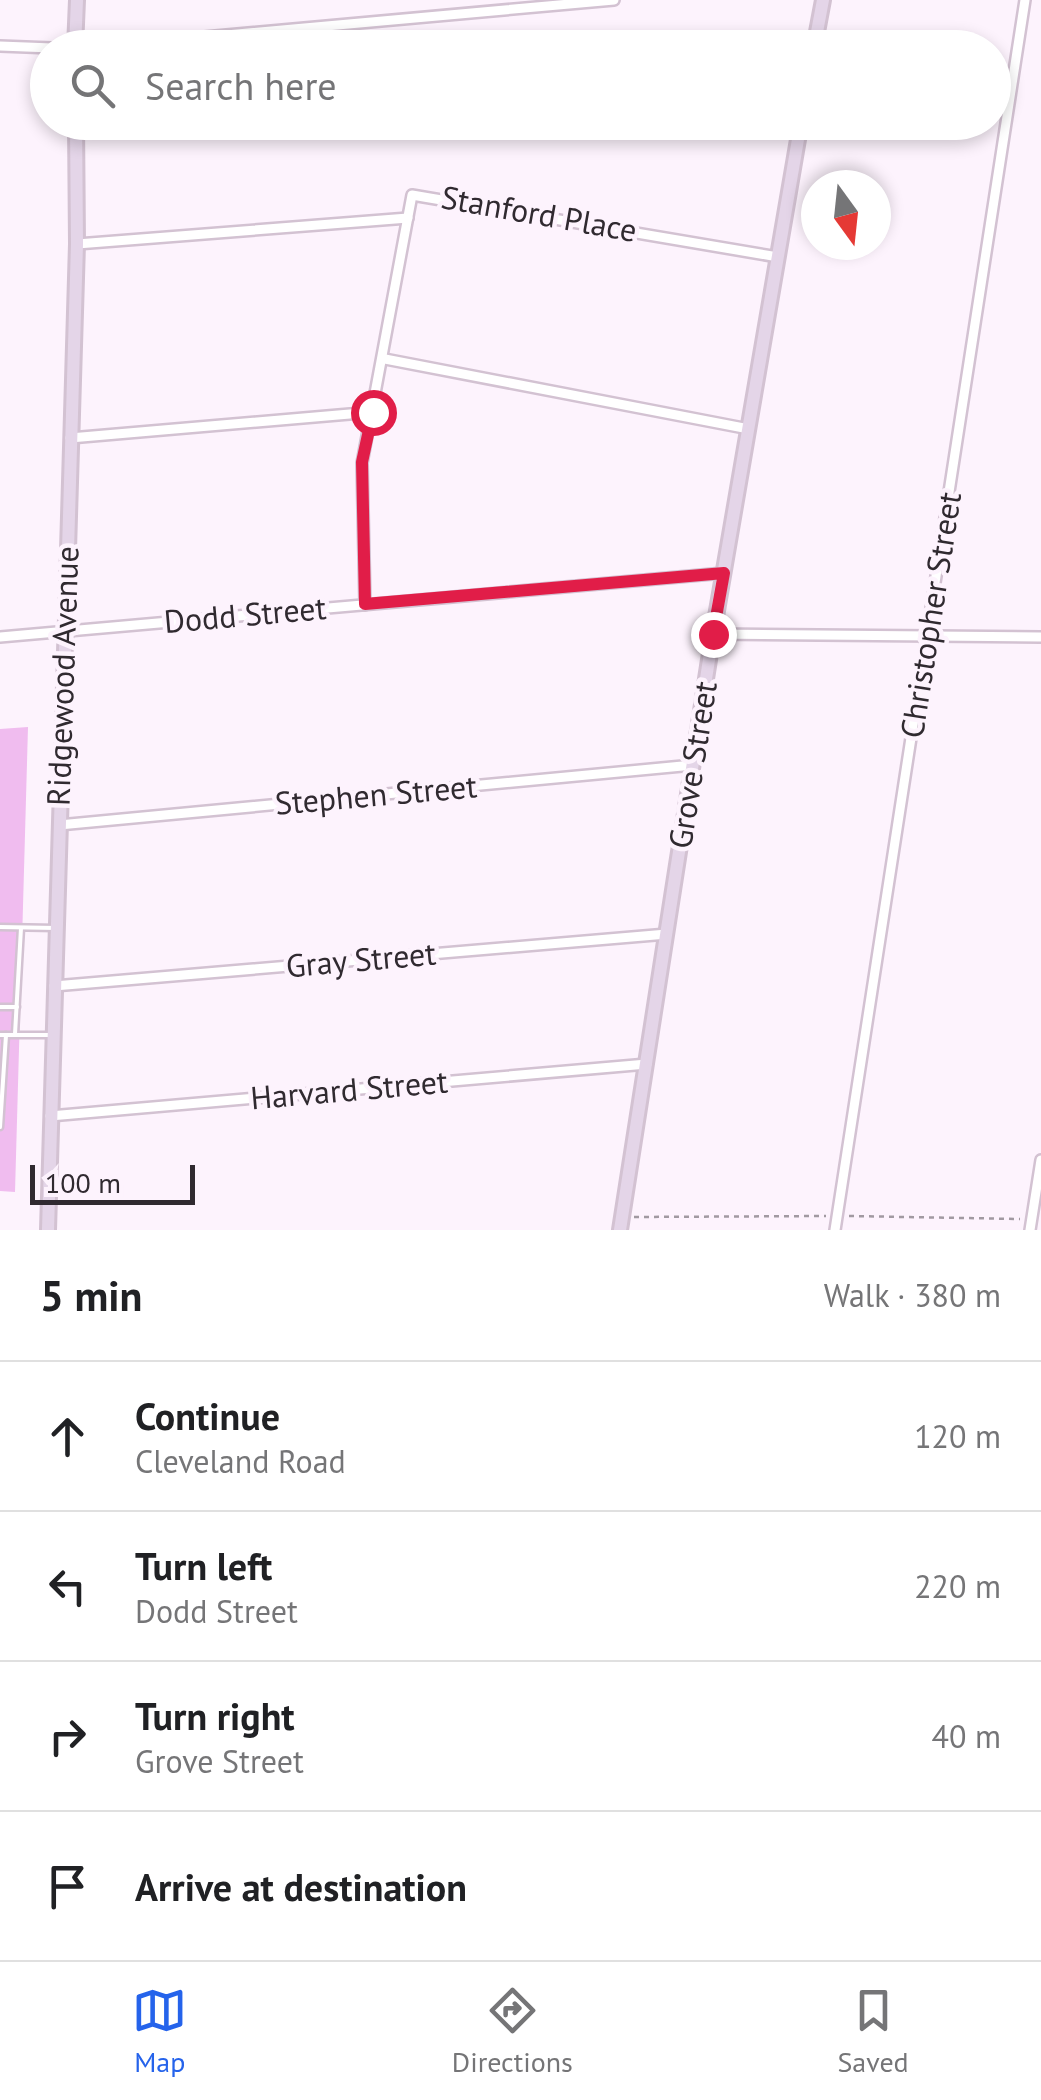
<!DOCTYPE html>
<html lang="en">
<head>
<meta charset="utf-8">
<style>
	body { margin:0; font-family:"PT Sans",sans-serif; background:#f6f6f6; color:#202124 }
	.compass { position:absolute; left:801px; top:170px; width:90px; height:90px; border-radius:50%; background:#fff; box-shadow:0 5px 15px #0003; rotate:165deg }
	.scale { position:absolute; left:30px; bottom:25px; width:165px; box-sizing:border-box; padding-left:10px; border:5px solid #302a30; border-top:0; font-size:28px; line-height:35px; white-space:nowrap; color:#302a30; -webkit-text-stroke:8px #fdf3fd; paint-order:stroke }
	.stop { position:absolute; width:30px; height:30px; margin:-22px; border:8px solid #e11d48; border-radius:50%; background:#fff }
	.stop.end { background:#e11d48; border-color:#fff; box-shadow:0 2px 10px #0008 }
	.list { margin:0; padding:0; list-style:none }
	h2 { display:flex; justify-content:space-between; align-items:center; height:130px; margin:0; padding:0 40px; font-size:42px }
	h2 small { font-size:32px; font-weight:400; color:#757577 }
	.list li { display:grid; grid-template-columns:65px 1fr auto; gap:30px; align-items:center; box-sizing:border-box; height:150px; padding:0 40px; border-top:2px solid #e0e0e0 }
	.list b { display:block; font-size:38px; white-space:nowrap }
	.list p { margin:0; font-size:32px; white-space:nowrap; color:#757577 }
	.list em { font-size:32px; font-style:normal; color:#757577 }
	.icon { flex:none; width:55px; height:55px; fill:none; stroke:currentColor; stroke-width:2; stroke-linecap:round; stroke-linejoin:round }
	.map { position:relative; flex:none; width:1041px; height:1230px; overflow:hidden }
	.search { position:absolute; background:#fff; box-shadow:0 5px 15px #0003; left:30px; right:30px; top:30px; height:110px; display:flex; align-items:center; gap:25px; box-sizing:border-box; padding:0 35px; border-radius:55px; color:#757577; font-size:38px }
	.sheet { height:730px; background:#fff }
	nav { display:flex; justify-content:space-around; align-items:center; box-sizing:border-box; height:140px; border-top:2px solid #e0e0e0; background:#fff; font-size:28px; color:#757577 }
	nav a { display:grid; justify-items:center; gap:5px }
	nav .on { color:#2563eb }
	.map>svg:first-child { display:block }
</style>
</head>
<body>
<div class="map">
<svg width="1041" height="1230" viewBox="0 0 1041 1230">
	<defs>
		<pattern id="building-back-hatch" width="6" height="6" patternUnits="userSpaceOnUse" patternTransform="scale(2.5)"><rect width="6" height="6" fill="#fec7c2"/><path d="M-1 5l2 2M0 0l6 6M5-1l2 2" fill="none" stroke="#daaba7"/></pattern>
	</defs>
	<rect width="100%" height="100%" fill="#fdf3fd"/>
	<path fill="#f0bcef" d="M 28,727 L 15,1192 L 0,1191 L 0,729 Z"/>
	<path fill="url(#building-back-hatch)" stroke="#b9a19f" stroke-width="2.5" d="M 641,38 L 642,48 L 607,48 L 606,41 Z"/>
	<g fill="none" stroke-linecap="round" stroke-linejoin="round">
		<defs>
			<g id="lane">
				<path d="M 0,927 L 56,928"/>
				<path d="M 0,1007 L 17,1007"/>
				<path d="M 15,1034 L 21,928"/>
				<path d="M 0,1035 L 50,1035"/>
				<path d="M 0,1127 L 6,1035"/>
			</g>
			<g id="street">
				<path d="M 0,46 L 52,48"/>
				<path d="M 83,48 L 614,0"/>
				<path d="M 77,244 L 408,218"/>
				<path d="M 385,359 L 749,429"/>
				<path d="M 70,438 L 373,412"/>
				<path d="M 365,605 L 362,463 L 412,195 L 778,257"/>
				<path d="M 713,634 L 1041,637"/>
				<path d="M 0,637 L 724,573"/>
				<path d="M 59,825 L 693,765"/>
				<path d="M 54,986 L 667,934"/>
				<path d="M 50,1116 L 647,1064"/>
				<path d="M 835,1230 L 1025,0"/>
				<path d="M 1030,1230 L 1041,1160"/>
			</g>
			<g id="secondary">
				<path d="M 75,48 L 77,0"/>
				<path d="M 814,48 L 823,0"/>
				<path d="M 48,1230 L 77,244 L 76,122"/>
				<path d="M 620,1230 L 713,634 L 801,122"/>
			</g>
		</defs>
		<use href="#lane" stroke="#d3c2d2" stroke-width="9"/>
		<use href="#street" stroke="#d3c2d2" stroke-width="14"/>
		<use href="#secondary" stroke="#d3c2d2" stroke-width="18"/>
		<g stroke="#a199a1" stroke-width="2.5" stroke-dasharray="5 5" stroke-linecap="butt">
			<path d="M 849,1216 L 1020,1219"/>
			<path d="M 634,1217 L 826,1216"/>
		</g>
		<use href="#lane" stroke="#fff" stroke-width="4"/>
		<use href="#street" stroke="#fff" stroke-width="9"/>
		<use href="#secondary" stroke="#e4d5e8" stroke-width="12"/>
	</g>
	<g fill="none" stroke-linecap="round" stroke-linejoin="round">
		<path stroke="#e11d48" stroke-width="12" d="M 373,412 L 362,462 L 365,604 L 724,573 L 713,634"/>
	</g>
	<g text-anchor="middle" stroke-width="9" stroke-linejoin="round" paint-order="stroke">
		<g font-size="32" fill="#302a30" stroke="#fdf3fd">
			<text transform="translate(539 214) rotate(10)" y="11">Stanford Place</text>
			<text transform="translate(245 615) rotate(-5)" y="11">Dodd Street</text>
			<text transform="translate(931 615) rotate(-81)" y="11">Christopher Street</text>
			<text transform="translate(63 676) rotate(-88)" y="11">Ridgewood Avenue</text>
			<text transform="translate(693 765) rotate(-81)" y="11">Grove Street</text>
			<text transform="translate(376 795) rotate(-5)" y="11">Stephen Street</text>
			<text transform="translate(361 960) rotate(-5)" y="11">Gray Street</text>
			<text transform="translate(349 1090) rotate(-5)" y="11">Harvard Street</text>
		</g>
	</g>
</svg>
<svg class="compass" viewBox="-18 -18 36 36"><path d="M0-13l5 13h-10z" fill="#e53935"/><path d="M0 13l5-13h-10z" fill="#757577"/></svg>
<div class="scale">100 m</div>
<div class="stop" style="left:373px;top:412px"></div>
<div class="stop end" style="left:713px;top:634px"></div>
<div class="search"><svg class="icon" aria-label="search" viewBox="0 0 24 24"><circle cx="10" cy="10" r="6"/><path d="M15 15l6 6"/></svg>Search here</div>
</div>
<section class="sheet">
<h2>5 min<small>Walk · 380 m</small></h2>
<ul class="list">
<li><svg class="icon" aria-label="ahead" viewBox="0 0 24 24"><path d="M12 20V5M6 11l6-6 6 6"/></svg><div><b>Continue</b><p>Cleveland Road</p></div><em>120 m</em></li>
<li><svg class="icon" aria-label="left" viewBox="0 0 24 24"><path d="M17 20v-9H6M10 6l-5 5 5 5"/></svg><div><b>Turn left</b><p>Dodd Street</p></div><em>220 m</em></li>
<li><svg class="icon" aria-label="right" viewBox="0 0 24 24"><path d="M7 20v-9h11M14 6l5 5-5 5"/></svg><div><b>Turn right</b><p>Grove Street</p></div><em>40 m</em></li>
<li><svg class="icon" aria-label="arrive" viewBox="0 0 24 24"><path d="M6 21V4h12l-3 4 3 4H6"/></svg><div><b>Arrive at destination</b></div></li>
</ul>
</section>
<nav>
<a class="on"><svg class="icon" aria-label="map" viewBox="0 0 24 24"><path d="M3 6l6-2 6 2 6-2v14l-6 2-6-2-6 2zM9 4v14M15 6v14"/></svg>Map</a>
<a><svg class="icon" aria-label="directions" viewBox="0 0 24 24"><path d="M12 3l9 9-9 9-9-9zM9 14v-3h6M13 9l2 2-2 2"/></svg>Directions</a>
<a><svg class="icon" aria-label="saved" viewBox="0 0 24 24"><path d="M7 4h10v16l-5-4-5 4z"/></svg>Saved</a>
</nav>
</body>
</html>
